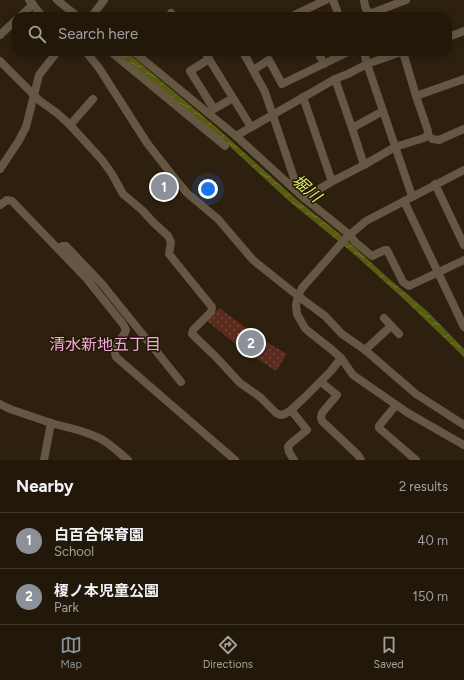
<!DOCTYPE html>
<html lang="en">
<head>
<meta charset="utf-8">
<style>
	body { margin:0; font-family:Figtree,"Noto Sans JP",sans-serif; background:#2a2113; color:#f1f3f6 }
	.you { position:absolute; left:208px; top:189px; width:14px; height:14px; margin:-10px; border:3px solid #fff; border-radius:50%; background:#1a73e8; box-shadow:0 0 0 6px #1a73e833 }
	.badge { display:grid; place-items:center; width:26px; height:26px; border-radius:50%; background:#8c9099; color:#fff; font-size:13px; font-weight:700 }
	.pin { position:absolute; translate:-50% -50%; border:2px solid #fff; box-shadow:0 1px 4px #0006 }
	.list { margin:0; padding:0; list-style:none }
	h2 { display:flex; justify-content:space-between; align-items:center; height:52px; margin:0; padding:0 16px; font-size:17px }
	h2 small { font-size:13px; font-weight:400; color:#a2a09c }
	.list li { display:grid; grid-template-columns:26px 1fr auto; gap:12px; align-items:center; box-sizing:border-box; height:56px; padding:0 16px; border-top:1px solid #3f372b }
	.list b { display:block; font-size:15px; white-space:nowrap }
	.list p { margin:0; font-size:13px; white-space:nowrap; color:#a2a09c }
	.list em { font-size:13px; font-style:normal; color:#a2a09c }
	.icon { flex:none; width:22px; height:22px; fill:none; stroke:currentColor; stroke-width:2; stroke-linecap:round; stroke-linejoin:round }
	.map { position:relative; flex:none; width:464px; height:460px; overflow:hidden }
	.search { position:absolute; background:#22180a; box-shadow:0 2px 10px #0003; left:12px; right:12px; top:12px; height:44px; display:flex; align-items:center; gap:10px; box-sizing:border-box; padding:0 14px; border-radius:12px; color:#a2a09c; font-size:15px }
	.sheet { height:164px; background:#22180a }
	nav { display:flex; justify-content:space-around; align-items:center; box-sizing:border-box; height:56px; border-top:1px solid #3f372b; background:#22180a; font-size:11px; color:#a2a09c }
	nav a { display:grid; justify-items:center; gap:2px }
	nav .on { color:#8c9099 }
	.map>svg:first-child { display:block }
</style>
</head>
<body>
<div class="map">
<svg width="464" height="460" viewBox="0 0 464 460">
	<defs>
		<pattern id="park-dots" width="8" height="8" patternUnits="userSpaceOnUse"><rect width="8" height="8" fill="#5b2b1d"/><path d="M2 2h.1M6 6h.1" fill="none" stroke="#734a3d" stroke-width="1.8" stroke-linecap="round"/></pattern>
		<pattern id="water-waves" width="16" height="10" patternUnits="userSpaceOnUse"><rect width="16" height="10" fill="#575c13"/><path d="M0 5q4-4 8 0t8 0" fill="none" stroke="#6f7335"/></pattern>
	</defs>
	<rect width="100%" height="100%" fill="#2d200e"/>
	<path fill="url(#park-dots)" d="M 219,308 L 258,337 L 287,354 L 276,371 L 242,349 L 207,321 Z"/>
	<path fill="url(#water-waves)" d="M 117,52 L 127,52 L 216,127 L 296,199 L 341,235 L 387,277 L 427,311 L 464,349 L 464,357 L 407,302 L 354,254 L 289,201 L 225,142 Z"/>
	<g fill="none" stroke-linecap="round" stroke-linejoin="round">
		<g stroke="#655743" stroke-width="8">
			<path d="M 29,0 L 42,16"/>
			<path d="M 57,0 L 77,16"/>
			<path d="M 333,0 L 339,16"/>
			<path d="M 364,0 C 365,6 365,12 372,13 L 406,0"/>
			<path d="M 171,13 L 174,16"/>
			<path d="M 21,16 L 33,4"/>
			<path d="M 92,16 L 104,0"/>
			<path d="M 292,16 L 326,0"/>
			<path d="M 0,35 L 16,20"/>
			<path d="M 448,37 L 464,31"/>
			<path d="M 86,52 L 99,68 L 147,143 L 176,180 L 187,193 L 218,219 L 253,260 L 298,296 L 325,316 L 342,334 L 365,350 L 416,394 L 464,425"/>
			<path d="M 111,52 L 225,146"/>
			<path d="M 134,52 L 236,136 L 304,198 L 350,235 L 355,242 L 372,256 L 385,250 L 387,250 L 403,282 L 409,286 L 464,260"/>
			<path d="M 205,52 L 209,59 L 190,71 L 214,109 L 233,98"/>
			<path d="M 243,52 L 265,92 L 297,187 L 296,190"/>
			<path d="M 318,52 L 324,64"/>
			<path d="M 364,52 L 367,64 L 412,196"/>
			<path d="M 403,52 L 416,96 L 464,79"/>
			<path d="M 209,59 L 251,127"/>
			<path d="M 0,61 L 40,101 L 57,113 L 70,125 L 102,160 L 112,174 L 123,194 L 142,210 L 153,222 L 168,236 L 171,242 L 169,254 L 212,307 L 211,312 L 193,330 L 192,334 L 216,357 L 240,383 L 260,397 L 276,413 L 280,415 L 285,414 L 291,410 L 304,398 L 331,371 L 341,358"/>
			<path d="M 253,70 L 269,60 L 282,84 L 348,52"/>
			<path d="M 335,79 L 352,128"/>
			<path d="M 303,97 L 330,176 L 333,181 L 364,165"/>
			<path d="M 383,111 L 352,128 L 364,165 L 395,147 L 424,138 L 428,135 L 428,131 L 416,96"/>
			<path d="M 70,125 L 93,99"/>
			<path d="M 428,135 L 432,139 L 439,140 L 464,129"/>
			<path d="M 236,136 L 335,79 L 348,74 L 367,64 L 401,52"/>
			<path d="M 0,169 L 18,142 L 26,127 L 39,75 L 57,52"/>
			<path d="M 464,170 L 366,221 L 347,237 L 302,288 L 298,296 L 296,305 L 297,314 L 302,323 L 305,328 L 308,331 L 331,349 L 341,358 L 353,375 L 408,413 L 464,445"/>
			<path d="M 435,184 L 464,245"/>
			<path d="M 304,198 L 333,181"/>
			<path d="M 404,201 L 464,327"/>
			<path d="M 0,205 L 7,200 L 12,201 L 86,278 L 123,324 L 126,330 C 123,340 111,345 116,357 L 235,460"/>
			<path d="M 58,248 L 63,246 L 66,246 L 102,284 L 181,382"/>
			<path d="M 384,318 L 399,334"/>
			<path d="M 365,350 L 391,326"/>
			<path d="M 321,382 L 337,395 L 322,413 L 321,417 L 322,421 L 358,455 L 361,460"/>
			<path d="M 0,404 L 10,409 L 51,423"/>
			<path d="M 396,405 L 379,426 L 379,428 L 416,460"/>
			<path d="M 291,410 L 307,430 L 290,444 L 288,447 L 289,452 L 294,460"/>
			<path d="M 44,460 L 51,423 C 66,427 83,430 97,437 C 109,442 118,452 128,460"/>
		</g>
	</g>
	<g text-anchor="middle" stroke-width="3" stroke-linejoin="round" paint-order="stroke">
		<g font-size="16" font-style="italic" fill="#e1ed73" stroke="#231705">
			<text transform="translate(307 188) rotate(41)" y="6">堀川</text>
		</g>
		<g font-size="16" fill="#f0abd8" stroke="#231705">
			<text x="105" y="350">清水新地五丁目</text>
		</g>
	</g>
</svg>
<div class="you"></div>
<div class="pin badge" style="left:164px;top:187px">1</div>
<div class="pin badge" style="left:251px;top:343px">2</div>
<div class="search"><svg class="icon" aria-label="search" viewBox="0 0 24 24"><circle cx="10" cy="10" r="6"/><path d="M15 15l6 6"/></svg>Search here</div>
</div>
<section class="sheet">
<h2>Nearby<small>2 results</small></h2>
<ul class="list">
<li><span class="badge">1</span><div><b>白百合保育園</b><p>School</p></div><em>40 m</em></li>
<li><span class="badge">2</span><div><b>榎ノ本児童公園</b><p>Park</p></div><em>150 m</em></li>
</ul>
</section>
<nav>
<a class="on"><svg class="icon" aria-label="map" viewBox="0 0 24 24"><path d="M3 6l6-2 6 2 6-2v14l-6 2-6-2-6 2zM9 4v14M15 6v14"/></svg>Map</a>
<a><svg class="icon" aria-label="directions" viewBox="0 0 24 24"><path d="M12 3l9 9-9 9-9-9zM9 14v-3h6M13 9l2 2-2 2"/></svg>Directions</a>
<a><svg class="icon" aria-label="saved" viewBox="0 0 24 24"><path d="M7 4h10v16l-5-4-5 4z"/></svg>Saved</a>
</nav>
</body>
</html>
